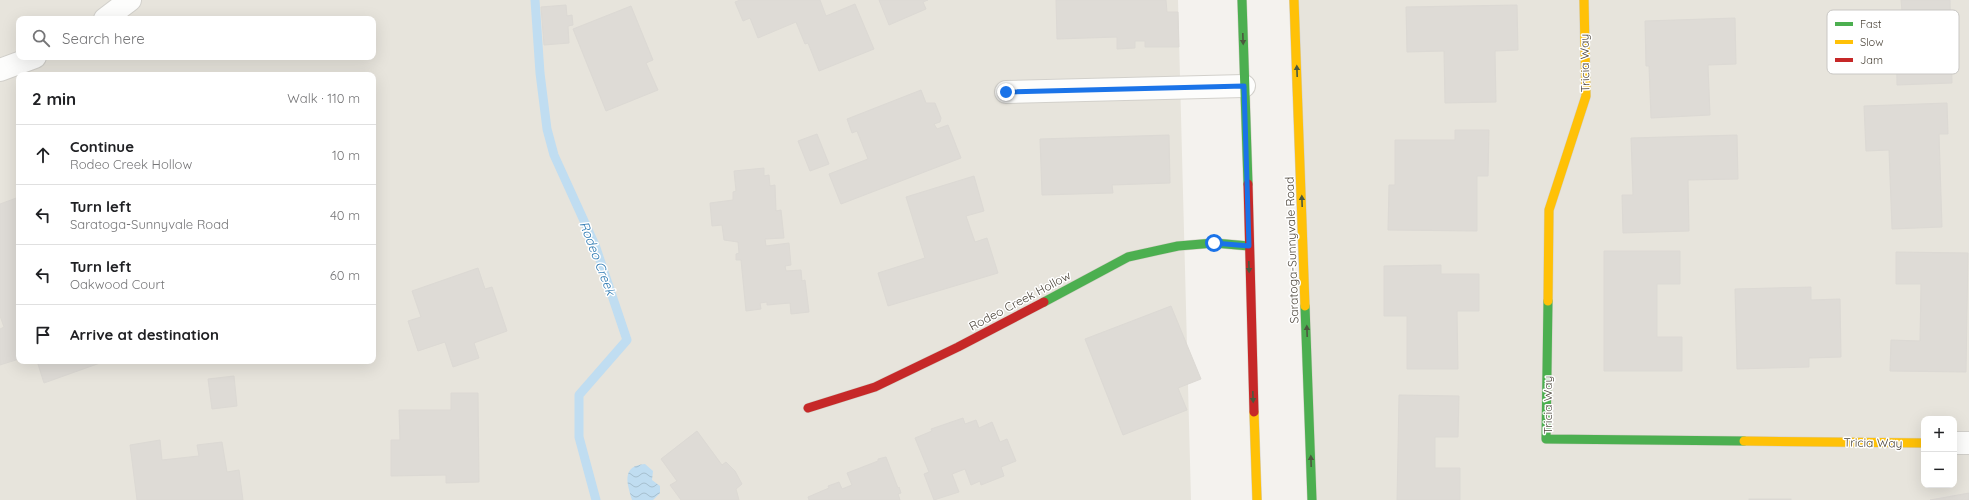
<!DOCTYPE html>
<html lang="en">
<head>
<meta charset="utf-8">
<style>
	body { margin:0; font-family:Quicksand,sans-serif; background:#f2f2f2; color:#202124 }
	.controls { position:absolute; right:12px; bottom:12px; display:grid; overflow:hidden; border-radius:8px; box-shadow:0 4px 16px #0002 }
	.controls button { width:36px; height:36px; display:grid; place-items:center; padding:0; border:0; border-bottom:1px solid #e0e0e0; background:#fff; color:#202124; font:20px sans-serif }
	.stop { position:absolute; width:12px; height:12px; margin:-9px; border:3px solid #1a73e8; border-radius:50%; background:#fff }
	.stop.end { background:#1a73e8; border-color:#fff; box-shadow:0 1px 4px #0008 }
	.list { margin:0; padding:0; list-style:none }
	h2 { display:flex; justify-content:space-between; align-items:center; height:52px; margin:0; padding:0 16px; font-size:17px }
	h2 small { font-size:13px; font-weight:400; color:#757577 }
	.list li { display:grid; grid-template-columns:26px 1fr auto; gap:12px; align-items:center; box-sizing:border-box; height:60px; padding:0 16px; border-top:1px solid #e0e0e0 }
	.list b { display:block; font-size:15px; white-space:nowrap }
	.list p { margin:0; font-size:13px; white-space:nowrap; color:#757577 }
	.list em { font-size:13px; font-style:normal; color:#757577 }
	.icon { flex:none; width:22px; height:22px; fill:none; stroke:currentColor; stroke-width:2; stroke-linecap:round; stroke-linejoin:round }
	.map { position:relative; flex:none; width:1969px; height:500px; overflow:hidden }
	.search { position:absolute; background:#fff; box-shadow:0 4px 16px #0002; left:16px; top:16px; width:360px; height:44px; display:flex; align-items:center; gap:10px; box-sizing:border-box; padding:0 14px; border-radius:8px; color:#757577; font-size:15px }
	.panel { position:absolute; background:#fff; box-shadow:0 4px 16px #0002; left:16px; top:72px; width:360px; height:292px; border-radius:8px }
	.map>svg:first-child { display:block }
</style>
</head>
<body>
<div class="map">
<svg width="1969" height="500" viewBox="0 0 1969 500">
	<defs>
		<pattern id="water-waves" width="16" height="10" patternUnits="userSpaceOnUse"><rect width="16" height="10" fill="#c0ddf1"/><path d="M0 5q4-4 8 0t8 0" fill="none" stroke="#a6bfcf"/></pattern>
	</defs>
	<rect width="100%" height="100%" fill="#f4f2ee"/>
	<g fill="#e7e4dc" fill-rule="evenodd">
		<path d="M 0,0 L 1178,0 L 1191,500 L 0,500 ZM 19,19 L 373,19 L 373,57 L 19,57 ZM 19,75 L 373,75 L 373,361 L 19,361 Z"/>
		<path d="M 1297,0 L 1969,0 L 1969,500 L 1310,500 ZM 1924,419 L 1954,419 L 1954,485 L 1924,485 Z"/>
	</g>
	<path fill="url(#water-waves)" d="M 645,464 L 653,471 L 652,480 L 660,486 L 660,493 L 653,500 L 632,500 C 627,483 621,466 645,464 Z"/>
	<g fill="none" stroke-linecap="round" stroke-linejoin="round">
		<path stroke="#c0ddf1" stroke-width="9" d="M 535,0 L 540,73 L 547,129 L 554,155 L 595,245 L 627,340 L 579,395 L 579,437 L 596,500"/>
	</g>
	<g fill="#dedbd6" stroke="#dcd9d4">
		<path d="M 740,0 L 820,0 L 826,16 L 855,4 L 874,49 L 819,71 L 808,43 L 805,44 L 796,22 L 758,38 L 750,18 L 743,21 L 735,2 Z"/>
		<path d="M 879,0 L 928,0 L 923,2 L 926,9 L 889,25 Z"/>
		<path d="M 1056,0 L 1166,0 L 1167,12 L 1178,12 L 1179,47 L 1145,47 L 1145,41 L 1135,41 L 1135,48 L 1117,49 L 1117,37 L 1057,39 Z"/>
		<path d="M 1901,0 L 1950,0 L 1952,83 L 1897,85 L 1896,11 L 1902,11 Z"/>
		<path d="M 566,5 L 567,16 L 572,15 L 573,25 L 568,26 L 569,43 L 544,45 L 541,7 Z"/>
		<path d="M 1517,5 L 1518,50 L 1495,51 L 1496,102 L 1445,103 L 1444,51 L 1407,52 L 1406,7 Z"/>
		<path d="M 631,6 L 653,60 L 646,63 L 658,90 L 606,111 L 573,29 Z"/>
		<path d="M 1735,18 L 1736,64 L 1708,65 L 1710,115 L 1651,118 L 1649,66 L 1646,66 L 1645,21 Z"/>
		<path d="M 921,90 L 926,103 L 935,103 L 941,118 L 940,122 L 934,124 L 937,129 L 948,125 L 961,158 L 841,204 L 829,174 L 868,159 L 857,131 L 852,133 L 847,119 Z"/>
		<path d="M 1947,103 L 1948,134 L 1939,134 L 1942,227 L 1892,229 L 1889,150 L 1866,151 L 1864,106 Z"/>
		<path d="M 1455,130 L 1489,130 L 1488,176 L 1477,176 L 1477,231 L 1388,230 L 1389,185 L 1395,185 L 1395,140 L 1455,140 Z"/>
		<path d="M 817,134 L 829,164 L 810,171 L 798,141 Z"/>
		<path d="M 1169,135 L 1170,183 L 1112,185 L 1113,193 L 1042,195 L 1040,139 Z"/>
		<path d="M 1737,135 L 1738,179 L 1688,180 L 1689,231 L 1623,233 L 1622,195 L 1633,195 L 1631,138 Z"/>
		<path d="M 764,168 L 764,176 L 769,175 L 770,186 L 775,185 L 776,211 L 781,210 L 784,238 L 765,239 L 766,246 L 789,243 L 791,265 L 785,266 L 786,271 L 801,270 L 802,281 L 805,280 L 809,312 L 791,314 L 790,303 L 767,305 L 767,302 L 760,303 L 761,309 L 746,311 L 741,260 L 736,260 L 736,254 L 739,253 L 738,242 L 724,240 L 722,225 L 712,226 L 710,203 L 733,200 L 733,192 L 736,191 L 734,171 Z"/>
		<path d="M 974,176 L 984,211 L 966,216 L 975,242 L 987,238 L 998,273 L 888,306 L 878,273 L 925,258 L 906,197 Z"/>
		<path d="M 19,197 L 19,359 L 0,365 L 0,329 L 4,327 L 0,316 L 0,204 Z"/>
		<path d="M 1604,251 L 1680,251 L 1680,284 L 1657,284 L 1657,337 L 1682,337 L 1682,371 L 1604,371 Z"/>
		<path d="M 1896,252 L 1968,253 L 1966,372 L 1890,371 L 1891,340 L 1920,341 L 1921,284 L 1896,284 Z"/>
		<path d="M 1441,265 L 1441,274 L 1479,274 L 1479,311 L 1457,311 L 1458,369 L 1407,369 L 1407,316 L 1384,316 L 1384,266 Z"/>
		<path d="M 478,268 L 485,289 L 492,287 L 507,331 L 474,343 L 479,358 L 453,367 L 445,342 L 418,351 L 408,321 L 421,317 L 412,291 Z"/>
		<path d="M 1811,287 L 1811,300 L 1840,299 L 1841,357 L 1809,358 L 1809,367 L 1737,369 L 1735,289 Z"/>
		<path d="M 1171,306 L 1201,379 L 1178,388 L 1187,410 L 1123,435 L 1085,339 Z"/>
		<path d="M 37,361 L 99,361 L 100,363 L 44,383 Z"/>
		<path d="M 234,376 L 237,406 L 212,409 L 208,379 Z"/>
		<path d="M 451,393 L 478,393 L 479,482 L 446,483 L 446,475 L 391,476 L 391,440 L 400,440 L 399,410 L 451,410 Z"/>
		<path d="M 1399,395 L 1459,396 L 1458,437 L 1435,437 L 1435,468 L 1460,468 L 1460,500 L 1397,500 Z"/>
		<path d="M 963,418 L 965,424 L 976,420 L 979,428 L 992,422 L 1000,442 L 1007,439 L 1016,461 L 1001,467 L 1004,476 L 981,485 L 980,481 L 971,485 L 965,469 L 952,474 L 959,492 L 934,500 L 924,474 L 929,472 L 915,438 L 932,431 L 931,429 Z"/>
		<path d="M 697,431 L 722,465 L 726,462 L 735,471 L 742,484 L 736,489 L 739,500 L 681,500 L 670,485 L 677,481 L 661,459 Z"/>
		<path d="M 160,440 L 162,460 L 199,456 L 197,445 L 222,442 L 227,472 L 239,470 L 243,500 L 137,500 L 130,445 Z"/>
		<path d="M 886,457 L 898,488 L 899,487 L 901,493 L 898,494 L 900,500 L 809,500 L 808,497 L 829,488 L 828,486 L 839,482 L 842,489 L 852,485 L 847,473 L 878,461 L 878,459 Z"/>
		<path d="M 1969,493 L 1969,500 L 1930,500 Z"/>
		<rect x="1749" y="499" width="42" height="1"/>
	</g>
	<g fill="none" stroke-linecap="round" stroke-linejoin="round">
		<defs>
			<g id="street">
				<path d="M 105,19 L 130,0"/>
				<path d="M 0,70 L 35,57"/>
				<path d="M 1006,92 L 1244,86"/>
				<path d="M 1954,443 L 1969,443"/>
			</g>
			<g id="fast">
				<path d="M 1242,0 L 1248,184"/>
				<path d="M 1548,301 L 1546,439 L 1744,441"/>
				<path d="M 1044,302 L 1128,257 L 1178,246 L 1214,243 L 1249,246"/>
				<path d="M 1305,306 L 1312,500"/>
			</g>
			<g id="slow">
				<path d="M 1294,0 L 1305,306"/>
				<path d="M 1548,301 L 1549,210 L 1586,96 L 1584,0"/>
				<path d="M 1254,412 L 1257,500"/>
				<path d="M 1744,441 L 1924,443"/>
			</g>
			<g id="jam">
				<path d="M 1248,184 L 1254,412"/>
				<path d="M 808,408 L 875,387 L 958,347 L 1044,302"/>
			</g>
		</defs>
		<use href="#street" stroke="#d2d0cb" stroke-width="24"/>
		<use href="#fast" stroke="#d3cfc5" stroke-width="10"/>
		<use href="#slow" stroke="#d3cfc5" stroke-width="10"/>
		<use href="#jam" stroke="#d3cfc5" stroke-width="10"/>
		<use href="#street" stroke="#fdfdfc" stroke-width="22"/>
		<use href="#fast" stroke="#4caf50" stroke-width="9"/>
		<use href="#slow" stroke="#ffc107" stroke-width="9"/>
		<use href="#jam" stroke="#c62828" stroke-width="9"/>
	</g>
	<defs><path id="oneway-solid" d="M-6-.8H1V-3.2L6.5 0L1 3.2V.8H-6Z"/></defs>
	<g fill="#4b593e">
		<use href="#oneway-solid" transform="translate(1243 39) rotate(88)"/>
		<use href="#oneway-solid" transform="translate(1297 71) rotate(-92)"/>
		<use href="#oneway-solid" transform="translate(1302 201) rotate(-92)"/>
		<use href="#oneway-solid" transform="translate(1249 267) rotate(88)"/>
		<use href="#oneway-solid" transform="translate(1307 331) rotate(-92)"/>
		<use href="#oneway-solid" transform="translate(1253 397) rotate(88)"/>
		<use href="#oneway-solid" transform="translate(1311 461) rotate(-92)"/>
	</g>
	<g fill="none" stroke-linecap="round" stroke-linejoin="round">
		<path stroke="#1a73e8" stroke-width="5" d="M 1006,92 L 1244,86 L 1249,246 L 1214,243"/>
	</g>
	<g text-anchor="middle" stroke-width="3" stroke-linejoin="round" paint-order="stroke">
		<g font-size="12" fill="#4b4439" stroke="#fff">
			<text transform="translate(1585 63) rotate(-91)" y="4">Tricia Way</text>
			<text transform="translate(1292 250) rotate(-92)" y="4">Saratoga-Sunnyvale Road</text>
			<text transform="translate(1020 301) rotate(-28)" y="4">Rodeo Creek Hollow</text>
			<text transform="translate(1548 405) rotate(-90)" y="4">Tricia Way</text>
			<text transform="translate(1873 443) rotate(1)" y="4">Tricia Way</text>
		</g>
		<g font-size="13" font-style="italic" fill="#2e7ab2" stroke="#fff">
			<text transform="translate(598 258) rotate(69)" y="5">Rodeo Creek</text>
		</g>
	</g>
	<rect x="1827" y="10" width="132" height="64" rx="6" fill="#fff" stroke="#c9c7c4" stroke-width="1"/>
	<rect x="1835" y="22" width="18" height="4" fill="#4caf50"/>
	<rect x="1835" y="40" width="18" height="4" fill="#ffc107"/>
	<rect x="1835" y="58" width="18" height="4" fill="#c62828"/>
	<g font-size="11" fill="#4b4439">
		<text x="1860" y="28">Fast</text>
		<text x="1860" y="46">Slow</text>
		<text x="1860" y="64">Jam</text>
	</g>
</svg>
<div class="controls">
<button>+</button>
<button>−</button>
</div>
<div class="stop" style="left:1214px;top:243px"></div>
<div class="stop end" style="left:1006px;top:92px"></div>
<div class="search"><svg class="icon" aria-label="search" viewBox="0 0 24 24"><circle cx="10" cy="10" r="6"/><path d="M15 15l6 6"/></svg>Search here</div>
<section class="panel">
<h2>2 min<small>Walk · 110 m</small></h2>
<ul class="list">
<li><svg class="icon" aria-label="ahead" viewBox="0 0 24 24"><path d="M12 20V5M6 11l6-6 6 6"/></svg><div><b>Continue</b><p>Rodeo Creek Hollow</p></div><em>10 m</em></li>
<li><svg class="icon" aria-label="left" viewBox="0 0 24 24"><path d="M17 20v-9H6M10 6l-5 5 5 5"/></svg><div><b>Turn left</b><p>Saratoga-Sunnyvale Road</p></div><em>40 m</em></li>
<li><svg class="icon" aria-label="left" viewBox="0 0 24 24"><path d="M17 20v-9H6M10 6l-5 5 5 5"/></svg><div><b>Turn left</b><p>Oakwood Court</p></div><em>60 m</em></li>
<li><svg class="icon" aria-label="arrive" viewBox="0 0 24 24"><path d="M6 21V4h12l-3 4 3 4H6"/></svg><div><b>Arrive at destination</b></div></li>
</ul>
</section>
</div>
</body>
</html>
